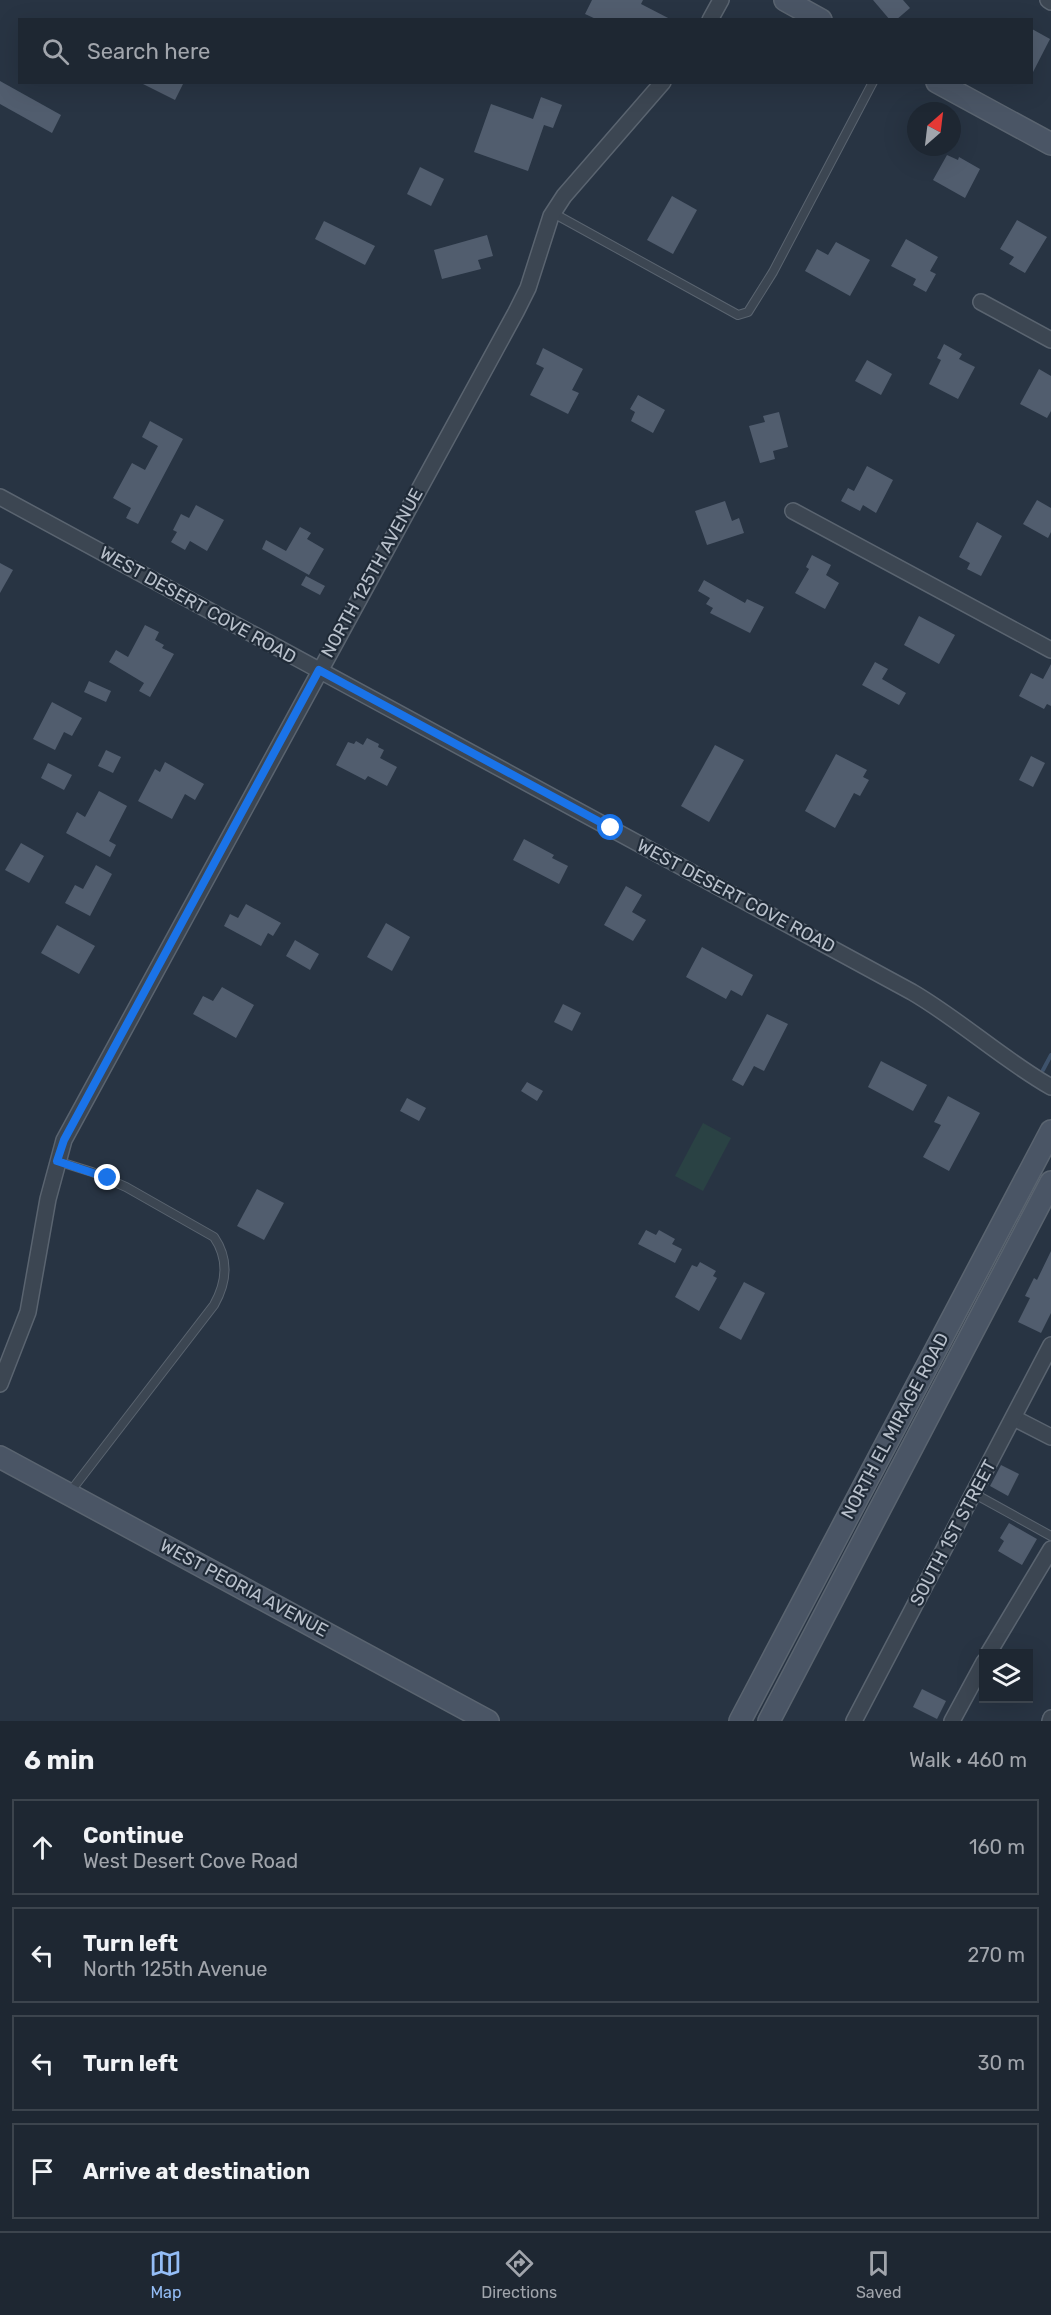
<!DOCTYPE html>
<html lang="en">
<head>
<meta charset="utf-8">
<style>
	body { margin:0; font-family:Rubik,sans-serif; background:#262f3a; color:#f1f3f6 }
	.controls { position:absolute; right:18px; bottom:18px; display:grid; overflow:hidden; border-radius:0px; box-shadow:0 6px 24px #0002 }
	.controls button { width:54px; height:54px; display:grid; place-items:center; padding:0; border:0; border-bottom:2px solid #3c444d; background:#1e2732; color:#f1f3f6; font:30px sans-serif }
	.compass { position:absolute; left:907px; top:102px; width:54px; height:54px; border-radius:50%; background:#1e2732; box-shadow:0 6px 24px #0002; rotate:28deg }
	.stop { position:absolute; width:18px; height:18px; margin:-14px; border:4px solid #1a73e8; border-radius:50%; background:#fff }
	.stop.end { background:#1a73e8; border-color:#fff; box-shadow:0 2px 6px #0008 }
	.list { margin:0; padding:0; list-style:none }
	h2 { display:flex; justify-content:space-between; align-items:center; height:78px; margin:0; padding:0 24px; font-size:26px }
	h2 small { font-size:20px; font-weight:400; color:#a1a5ac }
	.list li { display:grid; grid-template-columns:39px 1fr auto; gap:18px; align-items:center; box-sizing:border-box; height:96px; margin:0 12px 12px; padding:0 12px; border:2px solid #3c444d; border-radius:0px }
	.list b { display:block; font-size:22px; white-space:nowrap }
	.list p { margin:0; font-size:20px; white-space:nowrap; color:#a1a5ac }
	.list em { font-size:20px; font-style:normal; color:#a1a5ac }
	.icon { flex:none; width:33px; height:33px; fill:none; stroke:currentColor; stroke-width:2; stroke-linecap:round; stroke-linejoin:round }
	.map { position:relative; flex:none; width:1051px; height:1721px; overflow:hidden }
	.search { position:absolute; background:#1e2732; box-shadow:0 6px 24px #0002; left:18px; right:18px; top:18px; height:66px; display:flex; align-items:center; gap:15px; box-sizing:border-box; padding:0 21px; border-radius:0px; color:#a1a5ac; font-size:22px }
	.sheet { height:510px; background:#1e2732 }
	nav { display:flex; justify-content:space-around; align-items:center; box-sizing:border-box; height:84px; border-top:2px solid #3c444d; background:#1e2732; font-size:16px; color:#a1a5ac }
	nav a { display:grid; justify-items:center; gap:3px }
	nav .on { color:#94bdf6 }
	.map>svg:first-child { display:block }
</style>
</head>
<body>
<div class="map">
<svg width="1051" height="1721" viewBox="0 0 1051 1721">
	<rect width="100%" height="100%" fill="#283443"/>
	<path fill="#2a4244" d="M 703,1123 L 731,1138 L 703,1191 L 675,1176 Z"/>
	<g fill="none" stroke-linecap="round" stroke-linejoin="round">
		<path stroke="#3e526b" stroke-width="4" d="M 1043,1070 L 1051,1055"/>
	</g>
	<g fill="#515d6e">
		<path d="M 592,0 L 643,0 L 641,4 L 672,20 L 598,20 L 585,14 Z"/>
		<path d="M 873,0 L 903,0 L 910,8 L 896,20 L 890,20 Z"/>
		<path d="M 1032,29 L 1050,39 L 1032,74 Z"/>
		<path d="M 0,81 L 61,115 L 52,133 L 0,104 Z"/>
		<path d="M 139,82 L 184,82 L 175,100 Z"/>
		<path d="M 541,97 L 562,105 L 553,128 L 544,125 L 528,171 L 474,152 L 491,104 L 533,119 Z"/>
		<path d="M 947,155 L 958,160 L 959,157 L 980,169 L 965,198 L 933,180 Z"/>
		<path d="M 420,167 L 444,179 L 431,206 L 407,194 Z"/>
		<path d="M 672,196 L 697,210 L 673,254 L 647,240 Z"/>
		<path d="M 1017,220 L 1047,237 L 1025,273 L 1009,264 L 1014,257 L 1000,249 Z"/>
		<path d="M 324,221 L 375,246 L 365,265 L 315,239 Z"/>
		<path d="M 487,235 L 493,256 L 478,260 L 481,269 L 442,279 L 434,250 Z"/>
		<path d="M 906,239 L 938,257 L 930,271 L 936,274 L 926,292 L 913,285 L 916,279 L 891,266 Z"/>
		<path d="M 836,242 L 870,260 L 850,296 L 805,271 L 817,249 L 828,255 Z"/>
		<path d="M 944,344 L 962,354 L 959,359 L 975,367 L 958,399 L 929,384 L 941,360 L 937,358 Z"/>
		<path d="M 543,348 L 583,369 L 572,390 L 579,393 L 568,414 L 530,395 L 544,368 L 536,364 Z"/>
		<path d="M 867,360 L 892,374 L 881,395 L 855,381 Z"/>
		<path d="M 1039,369 L 1051,376 L 1051,411 L 1047,418 L 1020,404 Z"/>
		<path d="M 638,395 L 665,410 L 653,433 L 631,421 L 635,412 L 630,409 Z"/>
		<path d="M 779,412 L 788,447 L 773,451 L 775,459 L 760,463 L 749,426 L 765,422 L 763,416 Z"/>
		<path d="M 150,421 L 183,439 L 138,524 L 126,518 L 131,508 L 113,498 L 132,463 L 145,470 L 158,446 L 142,437 Z"/>
		<path d="M 867,466 L 893,480 L 876,513 L 863,505 L 860,511 L 841,501 L 848,488 L 854,491 Z"/>
		<path d="M 1037,500 L 1051,508 L 1051,532 L 1048,538 L 1023,524 Z"/>
		<path d="M 725,501 L 732,521 L 739,518 L 744,533 L 707,545 L 695,511 Z"/>
		<path d="M 196,505 L 224,520 L 207,551 L 190,541 L 185,550 L 171,542 L 177,532 L 173,530 L 181,514 L 189,518 Z"/>
		<path d="M 977,522 L 1002,536 L 981,576 L 967,569 L 970,563 L 959,557 Z"/>
		<path d="M 300,527 L 311,533 L 307,539 L 324,549 L 309,575 L 262,549 L 266,540 L 286,551 Z"/>
		<path d="M 812,555 L 831,565 L 826,575 L 839,583 L 825,609 L 795,593 L 809,569 L 806,567 Z"/>
		<path d="M 0,563 L 13,570 L 0,593 Z"/>
		<path d="M 306,576 L 325,586 L 320,595 L 301,585 Z"/>
		<path d="M 704,580 L 745,603 L 747,599 L 764,607 L 750,633 L 710,613 L 713,608 L 706,604 L 710,598 L 698,591 Z"/>
		<path d="M 919,616 L 955,635 L 939,664 L 904,645 Z"/>
		<path d="M 145,625 L 159,632 L 155,640 L 164,645 L 162,648 L 174,654 L 150,697 L 139,691 L 144,683 L 109,662 L 116,650 L 128,657 Z"/>
		<path d="M 875,662 L 888,669 L 882,679 L 906,693 L 899,705 L 862,685 Z"/>
		<path d="M 1051,664 L 1051,706 L 1047,704 L 1044,709 L 1019,696 L 1031,673 L 1043,679 Z"/>
		<path d="M 89,681 L 111,691 L 106,702 L 84,692 Z"/>
		<path d="M 52,702 L 82,718 L 72,736 L 64,732 L 55,750 L 33,739 Z"/>
		<path d="M 367,738 L 379,744 L 378,747 L 384,750 L 380,758 L 397,767 L 387,786 L 368,776 L 365,780 L 336,765 L 348,742 L 354,744 L 356,741 L 363,745 Z"/>
		<path d="M 715,745 L 744,760 L 709,822 L 681,806 Z"/>
		<path d="M 106,750 L 121,757 L 113,773 L 98,766 Z"/>
		<path d="M 836,754 L 867,770 L 863,777 L 869,780 L 860,796 L 854,793 L 835,828 L 805,811 Z"/>
		<path d="M 1031,756 L 1045,763 L 1033,787 L 1019,780 Z"/>
		<path d="M 165,762 L 204,784 L 195,800 L 185,794 L 172,819 L 138,801 L 155,769 L 160,772 Z"/>
		<path d="M 48,763 L 72,775 L 64,790 L 41,778 Z"/>
		<path d="M 99,791 L 127,806 L 109,841 L 116,845 L 110,857 L 66,833 L 77,812 L 85,817 Z"/>
		<path d="M 524,839 L 554,855 L 552,858 L 568,866 L 559,884 L 513,860 Z"/>
		<path d="M 21,843 L 44,856 L 29,883 L 5,870 Z"/>
		<path d="M 96,865 L 112,874 L 90,916 L 65,903 L 75,885 L 83,889 Z"/>
		<path d="M 626,886 L 642,895 L 632,912 L 646,920 L 633,941 L 604,925 Z"/>
		<path d="M 246,904 L 281,923 L 273,936 L 268,933 L 261,946 L 224,926 L 230,914 L 238,918 Z"/>
		<path d="M 386,923 L 410,937 L 392,971 L 367,957 Z"/>
		<path d="M 57,925 L 95,946 L 79,974 L 41,953 Z"/>
		<path d="M 295,940 L 319,954 L 310,970 L 286,956 Z"/>
		<path d="M 702,947 L 753,975 L 742,996 L 731,990 L 726,999 L 686,977 Z"/>
		<path d="M 222,987 L 254,1005 L 236,1038 L 193,1014 L 203,996 L 213,1001 Z"/>
		<path d="M 563,1004 L 581,1013 L 572,1031 L 554,1022 Z"/>
		<path d="M 767,1014 L 788,1024 L 764,1071 L 754,1066 L 743,1086 L 732,1080 Z"/>
		<path d="M 881,1061 L 927,1085 L 913,1111 L 868,1087 Z"/>
		<path d="M 527,1082 L 543,1091 L 537,1101 L 521,1091 Z"/>
		<path d="M 948,1096 L 980,1113 L 949,1171 L 923,1157 L 941,1125 L 934,1122 Z"/>
		<path d="M 407,1098 L 426,1108 L 419,1121 L 400,1111 Z"/>
		<path d="M 257,1189 L 284,1203 L 264,1240 L 237,1226 Z"/>
		<path d="M 646,1230 L 656,1235 L 659,1230 L 675,1239 L 672,1244 L 682,1249 L 675,1263 L 638,1244 Z"/>
		<path d="M 1051,1251 L 1051,1313 L 1041,1333 L 1018,1322 L 1030,1298 L 1025,1296 L 1034,1278 L 1037,1280 Z"/>
		<path d="M 700,1262 L 716,1271 L 713,1276 L 717,1278 L 699,1311 L 675,1297 L 692,1265 L 697,1267 Z"/>
		<path d="M 744,1282 L 765,1293 L 741,1340 L 719,1328 Z"/>
		<path d="M 1001,1465 L 1019,1474 L 1008,1496 L 990,1486 Z"/>
		<path d="M 1009,1523 L 1037,1539 L 1022,1565 L 998,1551 L 1004,1541 L 1000,1538 Z"/>
		<path d="M 922,1689 L 946,1701 L 937,1719 L 913,1707 Z"/>
	</g>
	<g fill="none" stroke-linecap="round" stroke-linejoin="round">
		<defs>
			<g id="lane">
				<path d="M 553,213 L 738,315 L 748,312 L 773,272 L 873,82"/>
				<path d="M 57,1161 L 92,1172 L 126,1187 L 214,1237 C 229,1259 227,1282 214,1305 L 70,1492"/>
				<path d="M 973,1493 L 1051,1536"/>
			</g>
			<g id="street">
				<path d="M 1048,0 L 1051,2"/>
				<path d="M 710,20 L 721,0"/>
				<path d="M 981,302 L 1051,340"/>
				<path d="M 0,497 L 912,992 C 960,1020 1002,1059 1051,1087"/>
				<path d="M 793,511 L 1051,650"/>
				<path d="M 0,1384 L 28,1312 L 48,1199 L 64,1140 L 516,312 L 528,288 L 551,216 L 564,196 L 663,82"/>
				<path d="M 1014,1418 L 1051,1437"/>
				<path d="M 988,1654 L 1051,1549"/>
				<path d="M 854,1721 L 1051,1345"/>
				<path d="M 952,1721 L 984,1662"/>
				<path d="M 1050,1721 L 1051,1718"/>
			</g>
			<g id="secondary">
				<path d="M 785,0 L 821,20"/>
				<path d="M 937,82 L 1051,144"/>
				<path d="M 0,1457 L 488,1721"/>
				<path d="M 740,1721 L 1051,1131"/>
				<path d="M 769,1721 L 1051,1182"/>
			</g>
		</defs>
		<use href="#lane" stroke="#5a6470" stroke-width="10"/>
		<use href="#street" stroke="#5a6470" stroke-width="18"/>
		<use href="#secondary" stroke="#5a6470" stroke-width="24"/>
		<use href="#lane" stroke="#3c4652" stroke-width="8"/>
		<use href="#street" stroke="#3c4652" stroke-width="15"/>
		<use href="#secondary" stroke="#4a5565" stroke-width="21"/>
	</g>
	<g fill="none" stroke-linecap="round" stroke-linejoin="round">
		<path stroke="#1a73e8" stroke-width="8" d="M 108,1178 L 57,1161 L 64,1140 L 319,670 L 611,828"/>
	</g>
	<g text-anchor="middle" stroke-width="4.5" stroke-linejoin="round" paint-order="stroke">
		<g font-size="18" fill="#b9c1cc" stroke="#202b38">
			<text transform="translate(372 573) rotate(-61)" y="6">NORTH 125TH AVENUE</text>
			<text transform="translate(198 605) rotate(29)" y="6">WEST DESERT COVE ROAD</text>
			<text transform="translate(736 896) rotate(28)" y="6">WEST DESERT COVE ROAD</text>
			<text transform="translate(895 1426) rotate(-62)" y="6">NORTH EL MIRAGE ROAD</text>
			<text transform="translate(953 1533) rotate(-62)" y="6">SOUTH 1ST STREET</text>
			<text transform="translate(244 1588) rotate(28)" y="6">WEST PEORIA AVENUE</text>
		</g>
	</g>
</svg>
<div class="controls">
<button><svg class="icon" aria-label="layers" viewBox="0 0 24 24"><path d="M12 4l9 5-9 5-9-5zM3 14l9 5 9-5"/></svg></button>
</div>
<svg class="compass" viewBox="-18 -18 36 36"><path d="M0-13l5 13h-10z" fill="#e53935"/><path d="M0 13l5-13h-10z" fill="#a1a5ac"/></svg>
<div class="stop" style="left:611px;top:828px"></div>
<div class="stop end" style="left:108px;top:1178px"></div>
<div class="search"><svg class="icon" aria-label="search" viewBox="0 0 24 24"><circle cx="10" cy="10" r="6"/><path d="M15 15l6 6"/></svg>Search here</div>
</div>
<section class="sheet">
<h2>6 min<small>Walk · 460 m</small></h2>
<ul class="list">
<li><svg class="icon" aria-label="ahead" viewBox="0 0 24 24"><path d="M12 20V5M6 11l6-6 6 6"/></svg><div><b>Continue</b><p>West Desert Cove Road</p></div><em>160 m</em></li>
<li><svg class="icon" aria-label="left" viewBox="0 0 24 24"><path d="M17 20v-9H6M10 6l-5 5 5 5"/></svg><div><b>Turn left</b><p>North 125th Avenue</p></div><em>270 m</em></li>
<li><svg class="icon" aria-label="left" viewBox="0 0 24 24"><path d="M17 20v-9H6M10 6l-5 5 5 5"/></svg><div><b>Turn left</b></div><em>30 m</em></li>
<li><svg class="icon" aria-label="arrive" viewBox="0 0 24 24"><path d="M6 21V4h12l-3 4 3 4H6"/></svg><div><b>Arrive at destination</b></div></li>
</ul>
</section>
<nav>
<a class="on"><svg class="icon" aria-label="map" viewBox="0 0 24 24"><path d="M3 6l6-2 6 2 6-2v14l-6 2-6-2-6 2zM9 4v14M15 6v14"/></svg>Map</a>
<a><svg class="icon" aria-label="directions" viewBox="0 0 24 24"><path d="M12 3l9 9-9 9-9-9zM9 14v-3h6M13 9l2 2-2 2"/></svg>Directions</a>
<a><svg class="icon" aria-label="saved" viewBox="0 0 24 24"><path d="M7 4h10v16l-5-4-5 4z"/></svg>Saved</a>
</nav>
</body>
</html>
